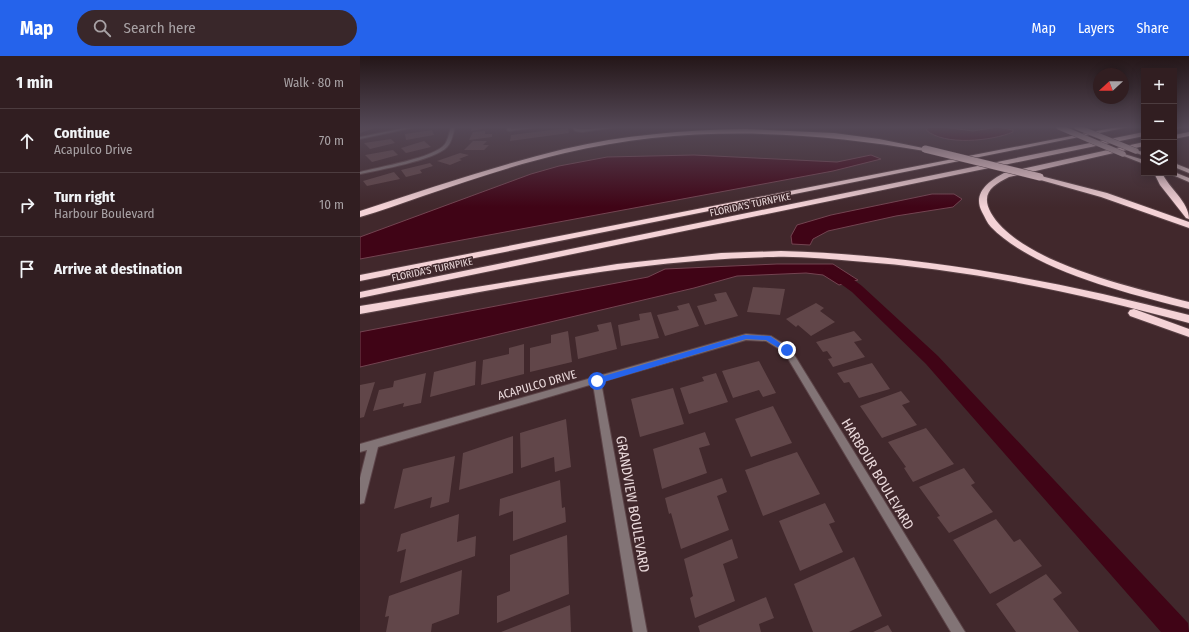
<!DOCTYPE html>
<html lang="en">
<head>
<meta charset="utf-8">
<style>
	body { margin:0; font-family:"Fira Sans Condensed",sans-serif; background:#39272a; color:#f1f3f6 }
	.controls { position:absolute; right:12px; top:12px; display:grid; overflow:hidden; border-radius:0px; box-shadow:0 2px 10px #0003 }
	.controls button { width:36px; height:36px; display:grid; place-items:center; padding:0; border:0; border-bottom:1px solid #4c3c3f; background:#311e21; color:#f1f3f6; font:20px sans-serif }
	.compass { position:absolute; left:733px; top:12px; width:36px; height:36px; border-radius:50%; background:#311e21; box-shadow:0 2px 10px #0003; rotate:249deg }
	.stop { position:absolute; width:12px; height:12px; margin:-9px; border:3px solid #2563eb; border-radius:50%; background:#fff }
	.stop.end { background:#2563eb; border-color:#fff; box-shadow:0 1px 4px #0008 }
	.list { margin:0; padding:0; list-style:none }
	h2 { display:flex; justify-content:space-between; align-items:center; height:52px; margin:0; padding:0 16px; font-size:17px }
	h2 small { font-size:13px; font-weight:400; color:#a8a2a5 }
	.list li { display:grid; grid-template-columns:26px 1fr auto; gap:12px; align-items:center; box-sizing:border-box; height:64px; padding:0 16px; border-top:1px solid #4c3c3f }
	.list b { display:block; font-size:15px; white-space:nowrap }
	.list p { margin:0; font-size:13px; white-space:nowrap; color:#a8a2a5 }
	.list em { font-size:13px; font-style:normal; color:#a8a2a5 }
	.icon { flex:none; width:22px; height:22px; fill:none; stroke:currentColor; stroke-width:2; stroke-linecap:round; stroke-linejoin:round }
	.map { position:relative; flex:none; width:829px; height:576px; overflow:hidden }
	header { display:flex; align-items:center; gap:24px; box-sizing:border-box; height:56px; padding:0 20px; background:#2563eb; color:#fff }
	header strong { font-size:19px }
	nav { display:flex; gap:22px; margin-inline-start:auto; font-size:14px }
	.search { width:280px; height:36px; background:#39272a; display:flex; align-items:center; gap:10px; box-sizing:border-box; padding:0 14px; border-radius:22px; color:#a8a2a5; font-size:15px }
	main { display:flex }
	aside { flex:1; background:#311e21 }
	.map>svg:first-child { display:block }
</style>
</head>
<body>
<header>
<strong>Map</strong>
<div class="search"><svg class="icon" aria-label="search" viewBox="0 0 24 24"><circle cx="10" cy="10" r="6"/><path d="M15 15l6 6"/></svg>Search here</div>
<nav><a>Map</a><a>Layers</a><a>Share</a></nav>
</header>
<main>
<aside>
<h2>1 min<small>Walk · 80 m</small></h2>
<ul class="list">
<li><svg class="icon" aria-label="ahead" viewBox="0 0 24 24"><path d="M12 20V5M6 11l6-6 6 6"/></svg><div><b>Continue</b><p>Acapulco Drive</p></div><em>70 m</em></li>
<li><svg class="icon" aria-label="right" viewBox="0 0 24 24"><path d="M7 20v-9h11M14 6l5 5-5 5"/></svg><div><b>Turn right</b><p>Harbour Boulevard</p></div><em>10 m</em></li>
<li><svg class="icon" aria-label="arrive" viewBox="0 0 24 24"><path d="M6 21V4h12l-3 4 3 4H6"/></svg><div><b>Arrive at destination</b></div></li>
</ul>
</aside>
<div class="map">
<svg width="829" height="576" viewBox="0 0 829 576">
	<rect width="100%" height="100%" fill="#41282c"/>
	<g fill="#400416" stroke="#734451">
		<path d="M 569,71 L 584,71 L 613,75 L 638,71 L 653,74 L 653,76 C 632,85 584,90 566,74 Z"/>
		<path d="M 334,99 L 477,106 L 511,99 L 521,103 L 473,115 L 0,203 L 0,181 L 171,118 L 199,110 L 247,101 Z"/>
		<path d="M 572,138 L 594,138 L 602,143 L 593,151 L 536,160 L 468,175 L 453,183 L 450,189 L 432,188 L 431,180 L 437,169 L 471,159 Z"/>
		<path d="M 417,208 L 473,208 L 498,224 L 479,229 L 463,219 L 446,217 L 377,220 L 334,232 L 0,311 L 0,276 L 288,221 L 305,213 Z"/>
	</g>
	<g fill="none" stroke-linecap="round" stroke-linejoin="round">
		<path fill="#400416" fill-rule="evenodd" d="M 470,211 L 482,215 L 502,230 L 578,300 L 828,567 L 829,576 L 801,576 L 566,308 L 492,236 L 463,215 L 465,212 Z"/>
	</g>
	<g fill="#614649">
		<path d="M 0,71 L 15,71 L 15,72 L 0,77 Z"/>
		<path d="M 112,71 L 133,71 L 111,75 Z"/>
		<path d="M 208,72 L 209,77 L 150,85 L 151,79 Z"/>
		<path d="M 72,74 L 74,79 L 46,84 L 45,78 Z"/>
		<path d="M 125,75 L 125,78 L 132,78 L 132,81 L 109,84 L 113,76 Z"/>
		<path d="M 31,83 L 35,87 L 10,93 L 4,87 Z"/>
		<path d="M 64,85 L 71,91 L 46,97 L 41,92 Z"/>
		<path d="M 113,85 L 127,85 L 123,89 L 129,89 L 124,94 L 104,94 Z"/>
		<path d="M 33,94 L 38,99 L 12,106 L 5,99 Z"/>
		<path d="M 100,97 L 109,99 L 99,103 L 102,104 L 90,109 L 77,105 Z"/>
		<path d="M 70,107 L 73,110 L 60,114 L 62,117 L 46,121 L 41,114 Z"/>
		<path d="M 34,116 L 40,123 L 7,130 L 3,125 Z"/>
		<path d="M 393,231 L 425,233 L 420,259 L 387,256 Z"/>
		<path d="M 366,236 L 378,260 L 345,269 L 337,250 L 357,245 L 354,238 Z"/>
		<path d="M 329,247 L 339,270 L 305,280 L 297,259 L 319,254 L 317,250 Z"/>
		<path d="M 456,247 L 464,252 L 460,255 L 475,266 L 451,280 L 438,269 L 436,271 L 426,263 Z"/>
		<path d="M 291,256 L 299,282 L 261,290 L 258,269 L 280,264 L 279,258 Z"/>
		<path d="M 251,266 L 257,293 L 218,303 L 215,281 L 239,275 L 237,269 Z"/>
		<path d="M 208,275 L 212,306 L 170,316 L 170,292 L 191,287 L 191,279 Z"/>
		<path d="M 494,275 L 502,284 L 494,286 L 505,301 L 473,311 L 468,303 L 472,302 L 467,295 L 463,296 L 456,286 Z"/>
		<path d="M 164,288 L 164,318 L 121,329 L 123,304 L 149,298 L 149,292 Z"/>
		<path d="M 116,305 L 115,329 L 70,341 L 74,316 Z"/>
		<path d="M 399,305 L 416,337 L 403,341 L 399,334 L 373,342 L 362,315 Z"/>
		<path d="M 512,307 L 530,333 L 499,342 L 489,326 L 484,327 L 477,317 Z"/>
		<path d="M 66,317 L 61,347 L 43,351 L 44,347 L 13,355 L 19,334 L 33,331 L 34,325 Z"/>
		<path d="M 356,317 L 368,346 L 329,358 L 320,332 L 344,325 L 342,321 Z"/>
		<path d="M 15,326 L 4,361 L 0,362 L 0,329 Z"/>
		<path d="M 313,332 L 324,368 L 280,381 L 271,343 Z"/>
		<path d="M 541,335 L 550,346 L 542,349 L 557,369 L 522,382 L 500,350 Z"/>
		<path d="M 413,350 L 432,387 L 391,401 L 375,363 Z"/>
		<path d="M 206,363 L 211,411 L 195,416 L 194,401 L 161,412 L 160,377 Z"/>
		<path d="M 566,372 L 594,408 L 553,426 L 544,412 L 546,411 L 528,386 Z"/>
		<path d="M 345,376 L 350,389 L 339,392 L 347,417 L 302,433 L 293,393 Z"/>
		<path d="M 153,380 L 153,417 L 99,434 L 103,397 Z"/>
		<path d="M 437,396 L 460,438 L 403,460 L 385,414 Z"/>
		<path d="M 95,400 L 89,446 L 70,452 L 72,441 L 34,453 L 43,413 Z"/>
		<path d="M 604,412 L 615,427 L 611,429 L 633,456 L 589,477 L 577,461 L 580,460 L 559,431 Z"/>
		<path d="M 362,422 L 367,436 L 357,440 L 369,474 L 321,493 L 311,457 L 309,458 L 305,442 Z"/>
		<path d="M 200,424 L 202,452 L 205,451 L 206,466 L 153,485 L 153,455 L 139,460 L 140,443 Z"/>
		<path d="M 465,447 L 475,466 L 469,468 L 483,496 L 440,515 L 419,465 Z"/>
		<path d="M 99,458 L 97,486 L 116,480 L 115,500 L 40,527 L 46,493 L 37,496 L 41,478 Z"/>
		<path d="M 636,463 L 654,486 L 660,483 L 682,510 L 630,538 L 593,484 Z"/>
		<path d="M 207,479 L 209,538 L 137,567 L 137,540 L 150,535 L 150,499 Z"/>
		<path d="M 372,483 L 378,502 L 363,508 L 375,545 L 335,562 L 330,542 L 333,540 L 324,503 Z"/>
		<path d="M 494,501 L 522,560 L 489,576 L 453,576 L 434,528 Z"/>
		<path d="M 102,514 L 99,558 L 72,568 L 71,576 L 26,576 L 29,560 L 25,561 L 29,540 Z"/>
		<path d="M 686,518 L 702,537 L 693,543 L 719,576 L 656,576 L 636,548 Z"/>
		<path d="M 406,541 L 414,562 L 399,568 L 401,576 L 340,576 L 338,570 Z"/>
		<path d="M 210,549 L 211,576 L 141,576 Z"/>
		<path d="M 528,569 L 532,576 L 513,576 Z"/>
	</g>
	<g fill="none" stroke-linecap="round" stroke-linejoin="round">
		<defs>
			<g id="minor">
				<path d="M 49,71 L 56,71 L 0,83 L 0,81 Z"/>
				<path d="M 91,71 L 95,71 C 93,78 92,86 87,91 C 75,104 19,114 0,118 L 0,116 C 18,111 75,102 85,88 C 88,84 89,77 91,71 Z"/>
				<path d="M 147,71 L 151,71 L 151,73 L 179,71 L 149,75 L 147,74 Z"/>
				<path d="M 212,71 L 216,71 L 217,73 C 230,75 245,70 258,71 L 222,76 L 215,75 Z"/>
				<path d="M 386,278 L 411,280 L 430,292 L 605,576 L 591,576 L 424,296 L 406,285 L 386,284 L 241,326 L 287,576 L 273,576 L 233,328 L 18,391 L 4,447 L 0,448 L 0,422 L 7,394 L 0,396 L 0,388 Z"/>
			</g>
			<g id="primary">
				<path d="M 774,94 L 784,96 L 784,100 L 774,96 Z"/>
				<path d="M 761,97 L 784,104 L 784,108 L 761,99 Z"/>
				<path d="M 814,107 L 829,113 L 829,117 L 814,111 Z"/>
				<path d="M 814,116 L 829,122 L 829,126 L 808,117 Z"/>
			</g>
			<g id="motorway">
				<path d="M 757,71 L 769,71 L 0,225 L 0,219 Z"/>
				<path d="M 814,71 L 822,71 L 814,74 Z"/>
				<path d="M 385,73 L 474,77 L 519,83 L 568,93 L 565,95 C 445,74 325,69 205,97 C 157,108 110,124 63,140 C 42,147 21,155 0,161 L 0,155 C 67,133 135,110 204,93 C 263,79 324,74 385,73 Z"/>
				<path d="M 784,76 L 784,80 L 0,242 L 0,236 Z"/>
				<path d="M 829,76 L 829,80 L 814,83 L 814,79 Z"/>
				<path d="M 784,86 L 784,90 L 649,121 C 633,129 620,137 631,157 C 660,207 775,232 829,246 L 829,253 C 770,238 674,215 631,171 C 627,167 625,161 622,156 C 612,137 629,125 644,117 Z"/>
				<path d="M 794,117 L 802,117 C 809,132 829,146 829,163 L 826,162 L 800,129 Z"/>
				<path d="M 677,119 L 747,137 L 829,166 L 829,172 L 741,141 L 677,123 Z"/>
				<path d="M 421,195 C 560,199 695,224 829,259 L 829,267 C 719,237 608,213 493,205 C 467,203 440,200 413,201 C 274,203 136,234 0,258 L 0,250 L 257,208 L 361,197 Z"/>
				<path d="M 774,253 L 829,273 L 829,281 L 770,260 L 768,257 L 770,254 Z"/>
			</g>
		</defs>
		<use href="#minor" stroke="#5c4448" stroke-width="2"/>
		<use href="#primary" stroke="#5c4448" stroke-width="2"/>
		<use href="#motorway" stroke="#5c4448" stroke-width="2"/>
		<use href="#minor" fill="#827476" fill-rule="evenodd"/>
		<use href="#primary" fill="#d3b8bb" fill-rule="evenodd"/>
		<use href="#motorway" fill="#f4d2d6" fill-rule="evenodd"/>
		<defs>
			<g id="primary-bridge">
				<path d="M 699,71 L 763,98"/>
				<path d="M 717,71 L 776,95"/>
			</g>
			<path id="motorway-bridge" d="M 565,93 L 680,121"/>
		</defs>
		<use href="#primary-bridge" stroke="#5c4448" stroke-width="6" stroke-linecap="butt"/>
		<use href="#motorway-bridge" stroke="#5c4448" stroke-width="8" stroke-linecap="butt"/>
		<use href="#primary-bridge" stroke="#d3b8bb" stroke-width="5.5"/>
		<use href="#motorway-bridge" stroke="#f4d2d6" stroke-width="7"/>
	</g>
	<linearGradient id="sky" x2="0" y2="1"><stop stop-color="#241618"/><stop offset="0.47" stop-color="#544856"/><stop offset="1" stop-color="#544856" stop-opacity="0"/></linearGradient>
	<rect width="829" height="151" fill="url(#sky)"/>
	<path fill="#2563eb" d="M 384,279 L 410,280 L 430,294 L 425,296 L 406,284 L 386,283 L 237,328 L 233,325 L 237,322 Z"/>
	<g text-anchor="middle" stroke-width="3" stroke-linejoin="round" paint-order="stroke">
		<g font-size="10" fill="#ead9db" stroke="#41282c">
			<text transform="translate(390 148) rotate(-12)" y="4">FLORIDA'S TURNPIKE</text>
			<text transform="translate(72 213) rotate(-12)" y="4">FLORIDA'S TURNPIKE</text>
		</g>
		<g font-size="12" fill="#ead9db" stroke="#41282c">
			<text transform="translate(177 329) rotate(-16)" y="4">ACAPULCO DRIVE</text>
		</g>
		<g font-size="14" fill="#ead9db" stroke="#41282c">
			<text transform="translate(518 418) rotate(59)" y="5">HARBOUR BOULEVARD</text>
			<text transform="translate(273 448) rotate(80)" y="5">GRANDVIEW BOULEVARD</text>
		</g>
	</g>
</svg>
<div class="controls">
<button>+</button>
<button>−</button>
<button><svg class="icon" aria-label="layers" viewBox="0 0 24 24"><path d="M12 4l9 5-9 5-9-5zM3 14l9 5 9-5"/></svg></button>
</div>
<svg class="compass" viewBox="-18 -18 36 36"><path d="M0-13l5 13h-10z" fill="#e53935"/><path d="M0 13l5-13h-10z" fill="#a8a2a5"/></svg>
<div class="stop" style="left:237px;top:325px"></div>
<div class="stop end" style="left:427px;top:294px"></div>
</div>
</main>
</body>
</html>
